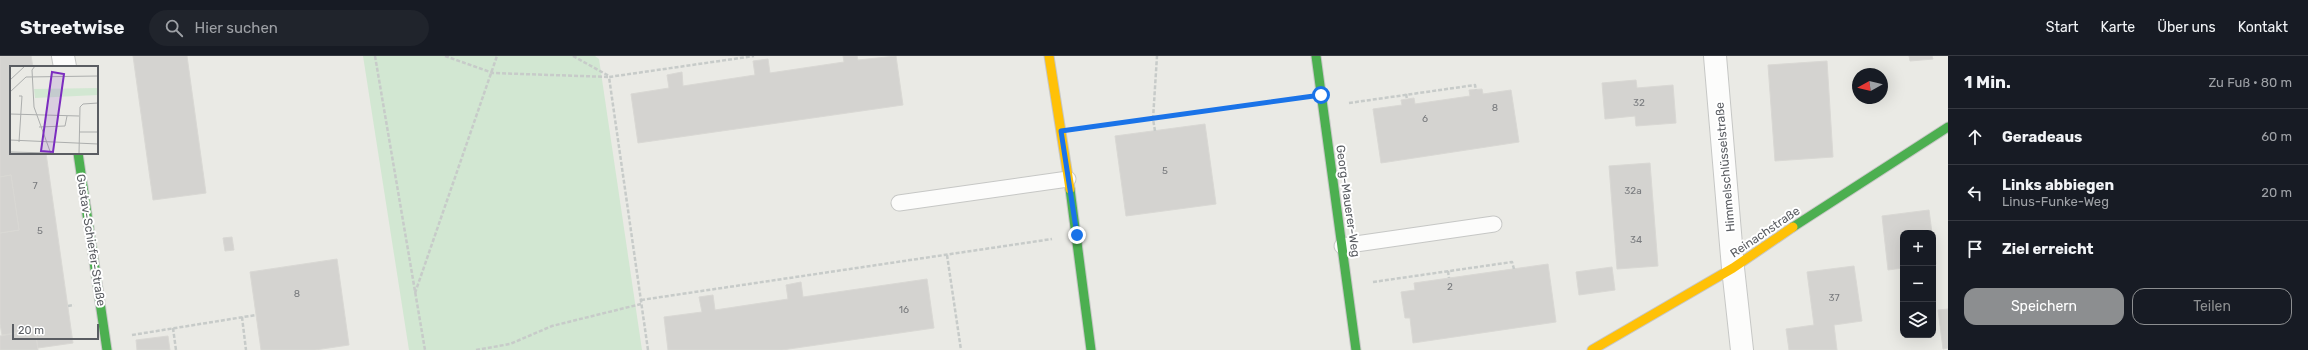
<!DOCTYPE html>
<html lang="de">
<head>
<meta charset="utf-8">
<style>
	body { margin:0; font-family:Rubik,sans-serif; background:#20242c; color:#f1f3f6 }
	.controls { position:absolute; right:12px; bottom:12px; display:grid; overflow:hidden; border-radius:8px; box-shadow:0 4px 16px #0002 }
	.controls button { width:36px; height:36px; display:grid; place-items:center; padding:0; border:0; border-bottom:1px solid #363941; background:#171b24; color:#f1f3f6; font:20px sans-serif }
	.compass { position:absolute; left:1852px; top:12px; width:36px; height:36px; border-radius:50%; background:#171b24; box-shadow:0 4px 16px #0002; rotate:262deg }
	.scale { position:absolute; left:12px; bottom:10px; width:87px; box-sizing:border-box; padding-left:4px; border:2px solid #5a5d62; border-top:0; font-size:11px; line-height:14px; white-space:nowrap; color:#5a5d62; -webkit-text-stroke:3px #fff; paint-order:stroke }
	.stop { position:absolute; width:12px; height:12px; margin:-9px; border:3px solid #1a73e8; border-radius:50%; background:#fff }
	.stop.end { background:#1a73e8; border-color:#fff; box-shadow:0 1px 4px #0008 }
	.list { margin:0; padding:0; list-style:none }
	h2 { display:flex; justify-content:space-between; align-items:center; height:52px; margin:0; padding:0 16px; font-size:17px }
	h2 small { font-size:13px; font-weight:400; color:#9ea1a6 }
	.list li { display:grid; grid-template-columns:26px 1fr auto; gap:12px; align-items:center; box-sizing:border-box; height:56px; padding:0 16px; border-top:1px solid #363941 }
	.list b { display:block; font-size:15px; white-space:nowrap }
	.list p { margin:0; font-size:13px; white-space:nowrap; color:#9ea1a6 }
	.list em { font-size:13px; font-style:normal; color:#9ea1a6 }
	.actions { display:flex; gap:8px; padding:12px 16px }
	.actions a { flex:1; padding:9px 0; border:1px solid #8c8e90; border-radius:12px; text-align:center; font-size:14px; color:#8c8e90 }
	.actions .main { background:#8c8e90; color:#fff }
	.icon { flex:none; width:22px; height:22px; fill:none; stroke:currentColor; stroke-width:2; stroke-linecap:round; stroke-linejoin:round }
	.map { position:relative; flex:none; width:1948px; height:294px; overflow:hidden }
	header { display:flex; align-items:center; gap:24px; box-sizing:border-box; height:56px; padding:0 20px; background:#171b24; border-bottom:1px solid #363941 }
	header strong { font-size:19px }
	nav { display:flex; gap:22px; margin-inline-start:auto; font-size:14px }
	.search { width:280px; height:36px; background:#20242c; display:flex; align-items:center; gap:10px; box-sizing:border-box; padding:0 14px; border-radius:22px; color:#9ea1a6; font-size:15px }
	main { display:flex }
	aside { flex:1; background:#171b24 }
	.map>svg:first-child { display:block }
</style>
</head>
<body>
<header>
<strong>Streetwise</strong>
<div class="search"><svg class="icon" aria-label="search" viewBox="0 0 24 24"><circle cx="10" cy="10" r="6"/><path d="M15 15l6 6"/></svg>Hier suchen</div>
<nav><a>Start</a><a>Karte</a><a>Über uns</a><a>Kontakt</a></nav>
</header>
<main>
<div class="map">
<svg width="1948" height="294" viewBox="0 0 1948 294">
	<rect width="100%" height="100%" fill="#eaeae5"/>
	<path fill="#d2e7d2" d="M 363,0 L 595,0 L 599,3 L 642,294 L 409,294 Z"/>
	<g fill="#d4d3d0" stroke="#d9d8d4">
		<path d="M 0,0 L 31,0 L 33,11 L 11,11 L 11,97 L 46,97 L 73,287 L 38,292 L 35,274 L 2,279 L 0,268 L 0,177 L 19,174 L 11,119 L 0,121 Z"/>
		<path d="M 133,0 L 187,0 L 206,137 L 153,144 Z"/>
		<path d="M 843,0 L 857,0 L 858,4 L 896,0 L 903,49 L 638,87 L 631,38 L 669,32 L 667,19 L 682,16 L 683,30 L 755,19 L 753,5 L 768,3 L 770,17 L 844,6 Z"/>
		<path d="M 1909,0 L 1932,0 L 1933,3 L 1910,5 Z"/>
		<path d="M 1827,5 L 1833,101 L 1775,105 L 1768,9 Z"/>
		<path d="M 1636,24 L 1637,32 L 1673,29 L 1676,67 L 1636,70 L 1635,60 L 1605,63 L 1602,27 Z"/>
		<path d="M 1482,33 L 1483,38 L 1511,34 L 1519,86 L 1381,107 L 1373,53 L 1402,49 L 1401,44 L 1414,42 L 1415,48 L 1470,40 L 1469,34 Z"/>
		<path d="M 1205,68 L 1216,148 L 1126,160 L 1115,80 Z"/>
		<path d="M 1650,107 L 1658,210 L 1617,213 L 1609,110 Z"/>
		<path d="M 11,119 L 19,174 L 0,177 L 0,121 Z"/>
		<path d="M 1929,154 L 1932,177 L 1903,177 L 1903,212 L 1888,214 L 1882,160 Z"/>
		<path d="M 232,181 L 234,194 L 225,195 L 223,182 Z"/>
		<path d="M 1933,186 L 1936,208 L 1933,208 Z"/>
		<path d="M 337,203 L 349,289 L 315,294 L 261,294 L 250,216 Z"/>
		<path d="M 1548,208 L 1556,266 L 1413,287 L 1410,262 L 1405,262 L 1401,236 L 1415,234 L 1414,227 Z"/>
		<path d="M 1854,210 L 1862,265 L 1834,269 L 1837,294 L 1789,294 L 1786,273 L 1814,269 L 1807,216 Z"/>
		<path d="M 1612,211 L 1615,234 L 1579,239 L 1576,216 Z"/>
		<path d="M 927,223 L 934,272 L 782,294 L 668,294 L 664,261 L 702,256 L 699,241 L 713,239 L 715,254 L 788,243 L 786,229 L 801,226 L 803,241 Z"/>
		<path d="M 1948,253 L 1948,292 L 1943,293 L 1938,254 Z"/>
		<path d="M 35,274 L 38,294 L 0,294 L 0,280 Z"/>
		<path d="M 168,280 L 170,294 L 137,294 L 136,284 Z"/>
	</g>
	<g fill="none" stroke-linecap="round" stroke-linejoin="round">
		<defs>
			<g id="lane">
				<path d="M 899,147 L 1068,123"/>
				<path d="M 1342,190 L 1494,168"/>
			</g>
			<g id="street">
				<path d="M 63,0 L 65,11"/>
				<path d="M 1715,0 L 1733,212 L 1742,294"/>
			</g>
			<g id="fast">
				<path d="M 1316,0 L 1356,294"/>
				<path d="M 78,97 L 107,294"/>
				<path d="M 1070,133 L 1091,294"/>
				<path d="M 1793,171 L 1948,71"/>
			</g>
			<g id="slow">
				<path d="M 1049,0 L 1070,133"/>
				<path d="M 1592,294 L 1733,212 L 1793,171"/>
			</g>
		</defs>
		<use href="#lane" stroke="#c6c7c5" stroke-width="17"/>
		<use href="#street" stroke="#c6c7c5" stroke-width="24"/>
		<use href="#fast" stroke="#c7c7c6" stroke-width="11"/>
		<use href="#slow" stroke="#c7c7c6" stroke-width="11"/>
		<g stroke="#c7cbc9" stroke-width="2.5" stroke-dasharray="4 2" stroke-linecap="butt">
			<path d="M 375,0 L 425,294"/>
			<path d="M 445,0 L 493,17 L 610,21"/>
			<path d="M 573,0 L 609,20"/>
			<path d="M 1406,38 L 1407,43"/>
			<path d="M 1349,47 L 1475,29 L 1476,34"/>
			<path d="M 1086,72 L 1295,43"/>
			<path d="M 1155,75 L 1153,63 L 1157,0"/>
			<path d="M 947,199 L 961,294"/>
			<path d="M 1448,215 L 1449,222"/>
			<path d="M 1373,226 L 1512,206 L 1514,213"/>
			<path d="M 415,237 L 497,0"/>
			<path d="M 641,244 L 1052,183"/>
			<path d="M 68,250 L 74,249"/>
			<path d="M 242,261 L 246,294"/>
			<path d="M 173,272 L 176,294"/>
			<path d="M 132,279 L 256,259"/>
			<path d="M 476,294 L 510,288 L 552,270 L 641,248"/>
			<path d="M 648,294 L 609,21 L 754,0"/>
		</g>
		<use href="#lane" stroke="#fcfcfb" stroke-width="15"/>
		<use href="#street" stroke="#fcfcfb" stroke-width="22"/>
		<use href="#fast" stroke="#4caf50" stroke-width="9"/>
		<use href="#slow" stroke="#ffc107" stroke-width="9"/>
	</g>
	<g fill="none" stroke-linecap="round" stroke-linejoin="round">
		<path stroke="#1a73e8" stroke-width="5" d="M 1077,179 L 1061,75 L 1321,39"/>
	</g>
	<g text-anchor="middle" stroke-width="4" stroke-linejoin="round" paint-order="stroke">
		<g font-size="10" fill="#797b7e">
			<text x="1639" y="50">32</text>
			<text x="1495" y="55">8</text>
			<text x="1425" y="66">6</text>
			<text x="1165" y="118">5</text>
			<text x="35" y="133">7</text>
			<text x="1633" y="138">32a</text>
			<text x="40" y="178">5</text>
			<text x="1636" y="187">34</text>
			<text x="1450" y="234">2</text>
			<text x="297" y="241">8</text>
			<text x="1834" y="245">37</text>
			<text x="904" y="257">16</text>
		</g>
		<g font-size="12" fill="#5a5d62" stroke="#fff">
			<text transform="translate(1725 111) rotate(-95)" y="4">Himmelschlüsselstraße</text>
			<text transform="translate(1348 145) rotate(82)" y="4">Georg-Mauerer-Weg</text>
			<text transform="translate(1765 176) rotate(-34)" y="4">Reinachstraße</text>
			<text transform="translate(91 184) rotate(81)" y="4">Gustav-Schiefer-Straße</text>
		</g>
	</g>
	<g transform="translate(10 10)">
		<rect width="88" height="88" fill="#eaeae5"/>
		<path d="M 88,22 L 88,29 L 25,32 L 24,23 Z" fill="#d2e7d2"/>
		<path fill="none" stroke="#acaead" stroke-width="1" d="M 25,0 L 22,4 L 24,41 L 41,88M 0,14 L 15,0M 0,26 L 16,11 L 88,10M 9,30 L 12,30 L 9,76M 0,48 L 69,50M 29,61 L 55,60 L 57,50M 69,66 L 88,66M 0,74 L 88,78M 0,86 L 41,87M 69,88 L 70,41 L 73,38 L 88,37"/>
		<path fill="#7b2cbf" fill-opacity="0.15" stroke="#7b2cbf" stroke-width="2" d="M 42,6 L 54,8 L 43,86 L 31,85 Z"/>
		<rect width="88" height="88" fill="none" stroke="#5a5d62" stroke-width="2"/>
	</g>
</svg>
<div class="controls">
<button>+</button>
<button>−</button>
<button><svg class="icon" aria-label="layers" viewBox="0 0 24 24"><path d="M12 4l9 5-9 5-9-5zM3 14l9 5 9-5"/></svg></button>
</div>
<svg class="compass" viewBox="-18 -18 36 36"><path d="M0-13l5 13h-10z" fill="#e53935"/><path d="M0 13l5-13h-10z" fill="#9ea1a6"/></svg>
<div class="scale">20 m</div>
<div class="stop" style="left:1321px;top:39px"></div>
<div class="stop end" style="left:1077px;top:179px"></div>
</div>
<aside>
<h2>1 Min.<small>Zu Fuß · 80 m</small></h2>
<ul class="list">
<li><svg class="icon" aria-label="ahead" viewBox="0 0 24 24"><path d="M12 20V5M6 11l6-6 6 6"/></svg><div><b>Geradeaus</b></div><em>60 m</em></li>
<li><svg class="icon" aria-label="left" viewBox="0 0 24 24"><path d="M17 20v-9H6M10 6l-5 5 5 5"/></svg><div><b>Links abbiegen</b><p>Linus-Funke-Weg</p></div><em>20 m</em></li>
<li><svg class="icon" aria-label="arrive" viewBox="0 0 24 24"><path d="M6 21V4h12l-3 4 3 4H6"/></svg><div><b>Ziel erreicht</b></div></li>
</ul>
<div class="actions"><a class="main">Speichern</a><a>Teilen</a></div>
</aside>
</main>
</body>
</html>
